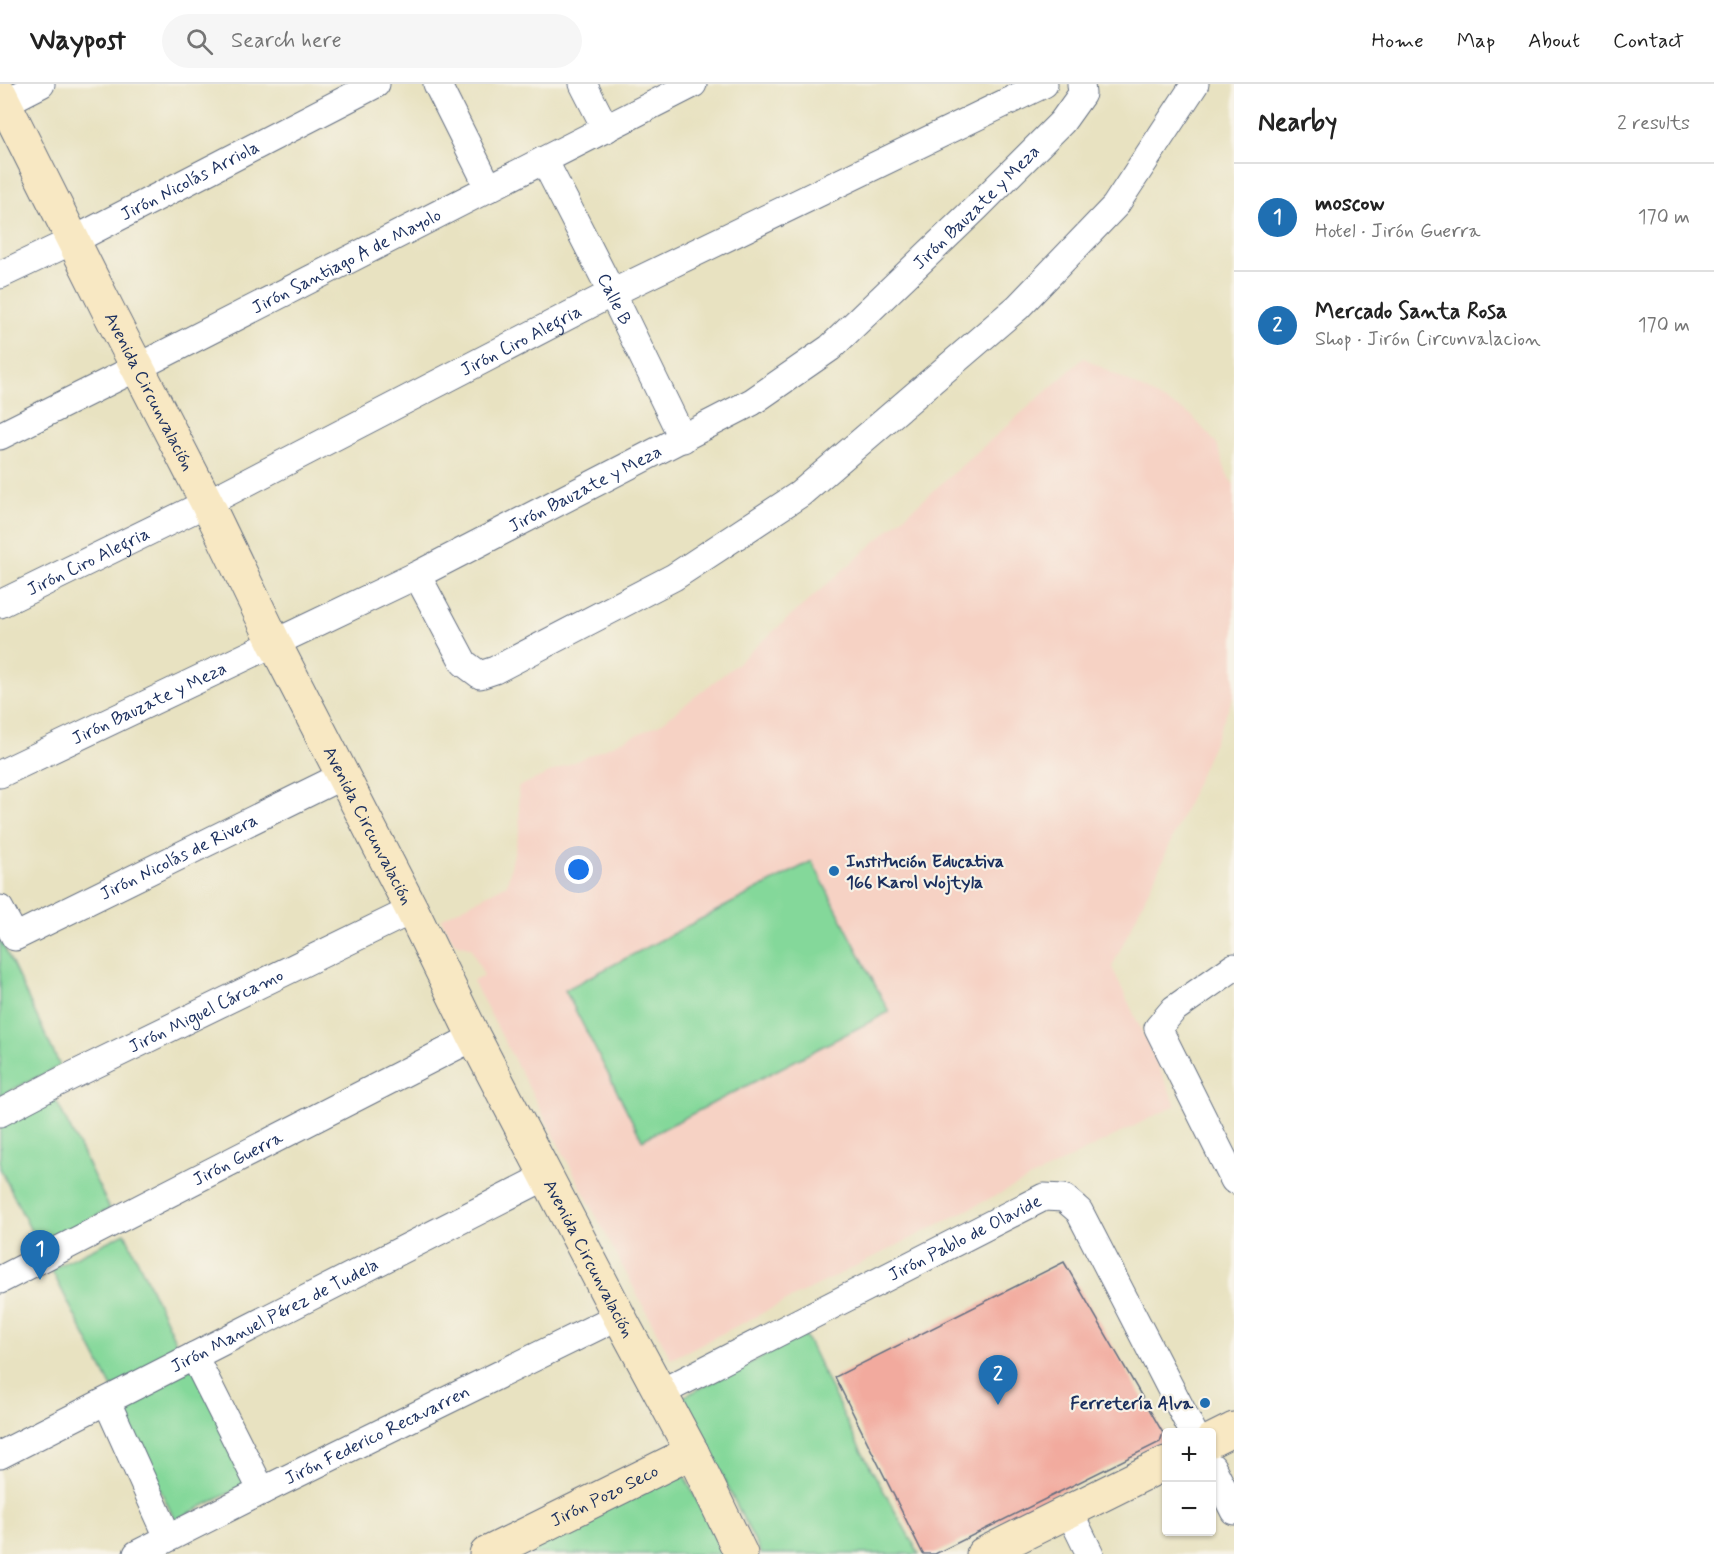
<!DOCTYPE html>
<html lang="en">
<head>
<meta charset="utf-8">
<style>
	body { margin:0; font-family:Mynerve,sans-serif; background:#f6f6f6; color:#222 }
	.controls { position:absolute; right:18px; bottom:18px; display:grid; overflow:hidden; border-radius:6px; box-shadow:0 2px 4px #0004 }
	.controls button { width:54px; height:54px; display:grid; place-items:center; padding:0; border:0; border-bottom:2px solid #e0e0e0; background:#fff; color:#222; font:30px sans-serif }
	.you { position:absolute; left:579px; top:786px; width:21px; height:21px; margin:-15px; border:4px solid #fff; border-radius:50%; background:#1a73e8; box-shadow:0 0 0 9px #1a73e833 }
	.badge { display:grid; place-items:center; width:39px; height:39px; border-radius:50%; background:#1f6fb2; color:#fff; font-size:20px; font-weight:700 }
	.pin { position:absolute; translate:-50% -50px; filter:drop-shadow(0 2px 3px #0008) }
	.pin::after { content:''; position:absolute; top:32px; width:21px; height:18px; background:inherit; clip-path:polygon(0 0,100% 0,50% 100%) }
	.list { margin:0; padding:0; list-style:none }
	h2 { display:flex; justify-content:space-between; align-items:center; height:78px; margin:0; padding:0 24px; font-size:26px }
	h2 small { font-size:20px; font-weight:400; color:#767676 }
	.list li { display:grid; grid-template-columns:39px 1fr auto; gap:18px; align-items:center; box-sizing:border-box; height:108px; padding:0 24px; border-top:2px solid #e0e0e0 }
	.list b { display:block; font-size:22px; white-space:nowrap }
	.list p { margin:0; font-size:20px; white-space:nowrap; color:#767676 }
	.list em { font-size:20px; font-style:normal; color:#767676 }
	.icon { flex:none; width:33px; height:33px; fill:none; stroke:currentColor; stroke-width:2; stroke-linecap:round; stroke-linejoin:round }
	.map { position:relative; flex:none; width:1234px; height:1470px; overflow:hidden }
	header { display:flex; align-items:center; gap:36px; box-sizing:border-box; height:84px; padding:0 30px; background:#fff; border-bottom:2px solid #e0e0e0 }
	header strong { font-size:28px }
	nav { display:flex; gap:33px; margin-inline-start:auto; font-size:21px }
	.search { width:420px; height:54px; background:#f6f6f6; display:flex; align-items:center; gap:15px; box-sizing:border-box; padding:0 21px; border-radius:33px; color:#767676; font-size:22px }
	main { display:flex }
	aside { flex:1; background:#fff }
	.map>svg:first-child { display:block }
</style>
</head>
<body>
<header>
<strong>Waypost</strong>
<div class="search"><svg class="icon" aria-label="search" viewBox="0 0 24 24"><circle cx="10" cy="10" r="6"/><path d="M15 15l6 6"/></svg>Search here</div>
<nav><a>Home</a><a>Map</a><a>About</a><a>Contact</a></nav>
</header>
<main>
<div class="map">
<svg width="1234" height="1470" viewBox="0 0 1234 1470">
	<rect width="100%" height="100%" fill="#f7f3e8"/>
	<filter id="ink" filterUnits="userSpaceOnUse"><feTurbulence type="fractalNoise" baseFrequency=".0167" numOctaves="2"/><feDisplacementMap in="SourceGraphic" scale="12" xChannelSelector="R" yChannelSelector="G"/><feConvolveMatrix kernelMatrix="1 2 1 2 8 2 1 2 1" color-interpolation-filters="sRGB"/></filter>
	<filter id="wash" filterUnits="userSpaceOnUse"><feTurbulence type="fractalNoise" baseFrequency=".008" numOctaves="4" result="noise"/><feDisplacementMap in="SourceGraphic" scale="24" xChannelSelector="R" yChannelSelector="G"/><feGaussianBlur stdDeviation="1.35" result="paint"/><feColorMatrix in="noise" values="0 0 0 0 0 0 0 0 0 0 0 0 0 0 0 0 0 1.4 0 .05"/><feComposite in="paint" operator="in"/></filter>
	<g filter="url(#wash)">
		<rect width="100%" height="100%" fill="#e8e2c1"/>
		<path fill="#f6d2c4" d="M 1084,274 L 1191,331 L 1217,360 L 1227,391 L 1234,401 L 1234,611 L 1164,774 L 1112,883 L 1176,1021 L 671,1275 L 473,897 L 484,892 L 471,864 L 454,858 L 441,835 L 507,800 L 520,744 L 518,703 L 660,640 L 733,583 Z"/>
		<g fill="#84d89a" stroke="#50847c" stroke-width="1.5">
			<path d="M 812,777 L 889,928 L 642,1056 L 565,906 Z"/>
			<path d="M 0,854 L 60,982 L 0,1012 Z"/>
			<path d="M 53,1010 L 110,1125 L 38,1161 L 0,1084 L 0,1036 Z"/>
			<path d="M 125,1149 L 180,1267 L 112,1304 L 51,1185 Z"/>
			<path d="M 805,1251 L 858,1361 L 919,1470 L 761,1470 L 683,1313 Z"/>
			<path d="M 193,1282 L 252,1398 L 175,1436 L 119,1322 Z"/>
			<path d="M 679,1382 L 726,1470 L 507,1470 Z"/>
		</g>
		<g id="blocks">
			<path fill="#f2aa9e" d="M 1064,1178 L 1163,1349 L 1160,1358 L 935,1470 L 923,1470 L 835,1293 Z"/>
		</g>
	</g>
	<g filter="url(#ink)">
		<use href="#blocks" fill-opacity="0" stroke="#636e81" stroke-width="1.5"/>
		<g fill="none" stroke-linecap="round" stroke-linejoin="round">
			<defs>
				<g id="street">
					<path d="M 437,0 L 489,104"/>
					<path d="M 583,0 L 606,45"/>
					<path d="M 0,21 L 41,0"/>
					<path id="s1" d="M 544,76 L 612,209 L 683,355"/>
					<path id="s2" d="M 0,191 L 74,156 L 376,0"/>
					<path id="s3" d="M 0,352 L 156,274 L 693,0"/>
					<path d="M 417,491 L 464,579 L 480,591 L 495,586 L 674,493 L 800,410 L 1018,223 L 1115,122 L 1195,0"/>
					<path id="s4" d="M 0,520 L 207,419 L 612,209 L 1044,0"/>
					<path id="s5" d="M 0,690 L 417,491 L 752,318 L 830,264 L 977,123 L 1062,38 L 1082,10 L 1081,0"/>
					<path id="s6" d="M 0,825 L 15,853 L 342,692"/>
					<path d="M 1234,883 L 1174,925 L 1158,944 L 1234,1096"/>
					<path id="s7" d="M 0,1029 L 55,1000 L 412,826"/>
					<path id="s8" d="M 0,1196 L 474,953"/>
					<path d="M 194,1272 L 262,1407"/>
					<path id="s9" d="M 660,1309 L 1044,1113 L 1064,1114 L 1079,1127 L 1193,1348"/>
					<path d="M 107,1318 L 168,1453"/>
					<path id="s10" d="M 0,1371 L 547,1092"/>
					<path d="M 1212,1383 L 1234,1427"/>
					<path d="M 1069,1427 L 1090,1470"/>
					<path id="s11" d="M 137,1470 L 262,1407 L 619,1232"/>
				</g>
				<g id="secondary">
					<path id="s12" d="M 0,10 L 111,232 L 207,419 L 275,560 L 412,826 L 474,953 L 619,1232 L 692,1368 L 741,1470"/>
					<path d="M 1212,1356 L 1234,1345"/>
					<path id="s13" d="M 486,1470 L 692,1368"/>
					<path d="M 983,1470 L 1166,1379"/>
				</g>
			</defs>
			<use href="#street" stroke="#636e81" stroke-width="29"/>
			<use href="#secondary" stroke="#636e81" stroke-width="35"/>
			<use href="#street" stroke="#fff" stroke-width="27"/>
			<use href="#secondary" stroke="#f8e8c3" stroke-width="33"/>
		</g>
	</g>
	<g fill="#1f6fb2" stroke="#f7f3e8" stroke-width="2">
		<circle cx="834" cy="787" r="6"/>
		<circle cx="1205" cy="1319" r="6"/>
	</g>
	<g text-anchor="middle" stroke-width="4.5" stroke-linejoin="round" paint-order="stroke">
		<g font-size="18" fill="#1b2f5e" stroke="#f7f3e8">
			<text dy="6" stroke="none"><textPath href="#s2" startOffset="212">Jirón Nicolás Arriola</textPath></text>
			<text dy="6" stroke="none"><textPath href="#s5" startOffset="1137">Jirón Bauzate y Meza</textPath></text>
			<text dy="6" stroke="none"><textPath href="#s3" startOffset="388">Jirón Santiago A de Mayolo</textPath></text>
			<text dy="6" stroke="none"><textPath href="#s1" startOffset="156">Calle B</textPath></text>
			<text dy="6" stroke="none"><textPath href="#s4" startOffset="584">Jirón Ciro Alegria</textPath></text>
			<text dy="6" stroke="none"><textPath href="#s12" startOffset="333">Avenida Circunvalación</textPath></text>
			<text dy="6" stroke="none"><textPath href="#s5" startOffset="651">Jirón Bauzate y Meza</textPath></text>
			<text dy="6" stroke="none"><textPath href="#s4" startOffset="98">Jirón Ciro Alegria</textPath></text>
			<text dy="6" stroke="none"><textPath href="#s5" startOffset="165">Jirón Bauzate y Meza</textPath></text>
			<text dy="6" stroke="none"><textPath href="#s12" startOffset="819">Avenida Circunvalación</textPath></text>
			<text dy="6" stroke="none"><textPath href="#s6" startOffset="214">Jirón Nicolás de Rivera</textPath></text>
			<text dy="6" stroke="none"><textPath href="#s7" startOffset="230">Jirón Miguel Cárcamo</textPath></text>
			<text dy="6" stroke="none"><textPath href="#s8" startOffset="267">Jirón Guerra</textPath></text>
			<text dy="6" stroke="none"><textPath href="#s9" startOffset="342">Jirón Pablo de Olavide</textPath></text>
			<text dy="6" stroke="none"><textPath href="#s12" startOffset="1305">Avenida Circunvalación</textPath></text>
			<text dy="6" stroke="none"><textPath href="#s10" startOffset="308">Jirón Manuel Pérez de Tudela</textPath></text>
			<text dy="6" stroke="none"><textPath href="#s11" startOffset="268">Jirón Federico Recavarren</textPath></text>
			<text dy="6" stroke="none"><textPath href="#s13" startOffset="132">Jirón Pozo Seco</textPath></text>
		</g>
		<g font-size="18" font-weight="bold" fill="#1b2f5e" stroke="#f7f3e8" text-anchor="start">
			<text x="846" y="783">Institución Educativa<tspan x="846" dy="21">166 Karol Wojtyla</tspan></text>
			<text x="1193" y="1325" text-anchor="end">Ferretería Alva</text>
		</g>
	</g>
</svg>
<div class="controls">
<button>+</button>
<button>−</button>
</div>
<div class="you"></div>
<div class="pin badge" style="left:40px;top:1196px">1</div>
<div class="pin badge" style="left:998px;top:1321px">2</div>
</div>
<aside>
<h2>Nearby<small>2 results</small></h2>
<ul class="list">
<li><span class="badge">1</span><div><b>moscow</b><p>Hotel · Jirón Guerra</p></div><em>170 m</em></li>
<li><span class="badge">2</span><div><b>Mercado Santa Rosa</b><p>Shop · Jirón Circunvalacion</p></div><em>170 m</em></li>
</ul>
</aside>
</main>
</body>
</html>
